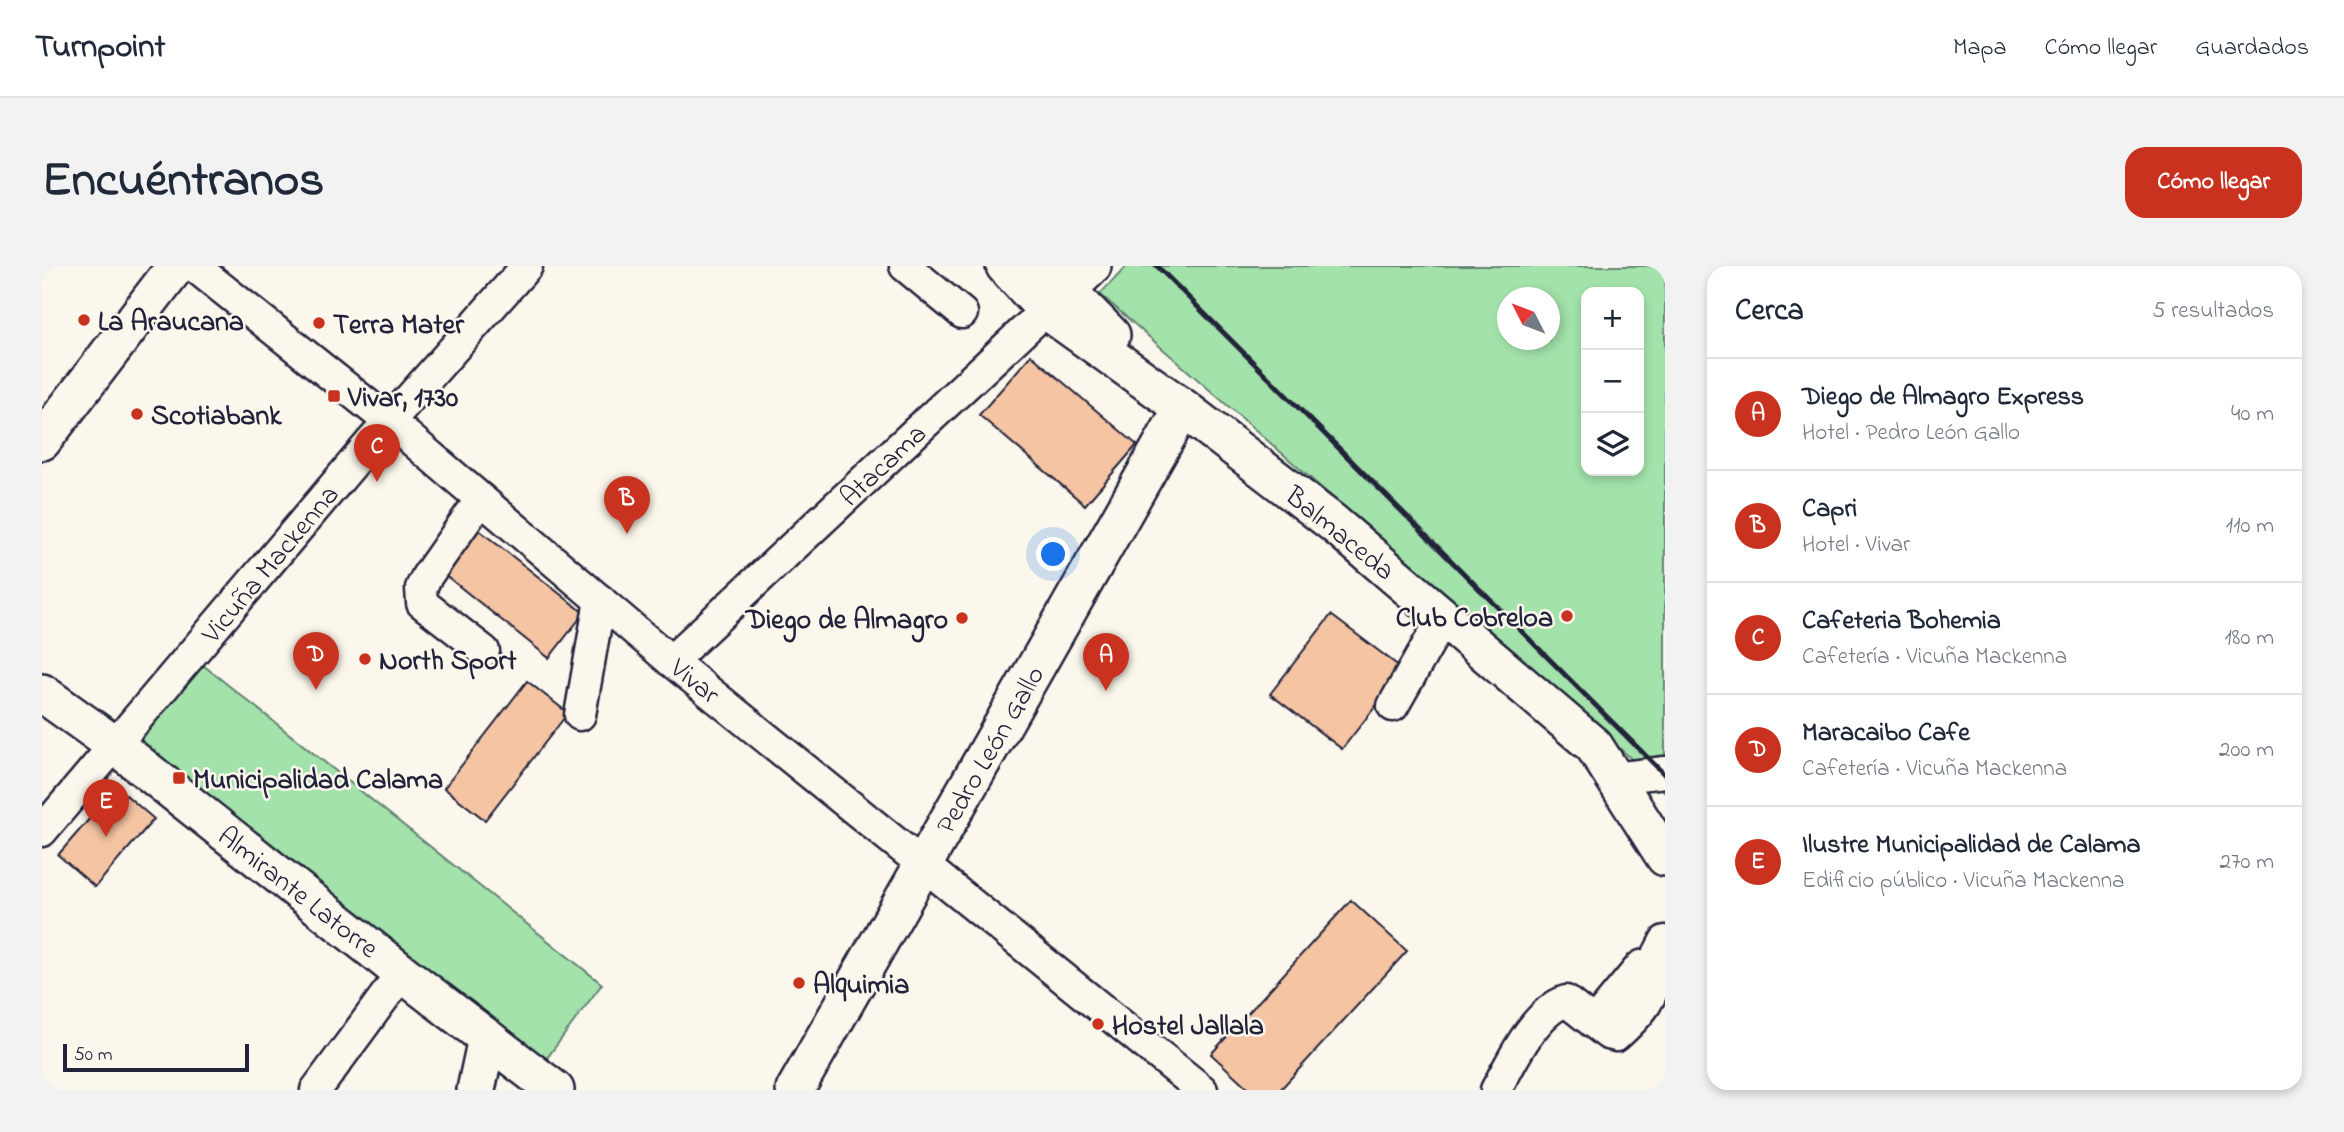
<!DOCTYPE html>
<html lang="es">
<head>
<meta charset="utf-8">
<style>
	body { margin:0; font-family:"Indie Flower",sans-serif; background:#f2f2f3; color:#1f2937 }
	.controls { position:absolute; right:21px; top:21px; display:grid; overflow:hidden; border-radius:14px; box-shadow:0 4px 10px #0003 }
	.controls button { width:63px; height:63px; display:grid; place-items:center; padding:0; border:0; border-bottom:2px solid #e0e1e3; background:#fff; color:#1f2937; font:35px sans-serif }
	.compass { position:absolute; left:1455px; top:21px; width:63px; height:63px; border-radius:50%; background:#fff; box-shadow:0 4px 10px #0003; rotate:312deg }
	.scale { position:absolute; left:21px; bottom:18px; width:186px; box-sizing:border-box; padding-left:7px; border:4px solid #22223b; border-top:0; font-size:19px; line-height:24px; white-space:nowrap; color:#22223b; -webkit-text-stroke:5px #fbf7ec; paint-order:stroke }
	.you { position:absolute; left:1012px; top:289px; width:24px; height:24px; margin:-18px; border:5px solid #fff; border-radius:50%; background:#1a73e8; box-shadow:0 0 0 10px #1a73e833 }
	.badge { display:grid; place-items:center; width:46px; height:46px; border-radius:50%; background:#c8321e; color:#fff; font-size:23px; font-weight:700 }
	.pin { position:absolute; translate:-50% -58px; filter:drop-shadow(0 2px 4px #0008) }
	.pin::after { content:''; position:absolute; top:37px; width:24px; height:21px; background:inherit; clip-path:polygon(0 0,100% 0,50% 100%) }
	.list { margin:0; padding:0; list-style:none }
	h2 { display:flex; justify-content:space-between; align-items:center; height:91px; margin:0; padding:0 28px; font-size:30px }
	h2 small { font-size:23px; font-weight:400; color:#747a83 }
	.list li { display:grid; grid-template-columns:46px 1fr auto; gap:21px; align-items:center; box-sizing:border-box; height:112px; padding:0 28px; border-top:2px solid #e0e1e3 }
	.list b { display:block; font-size:26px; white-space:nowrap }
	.list p { margin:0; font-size:23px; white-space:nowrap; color:#747a83 }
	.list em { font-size:23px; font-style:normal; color:#747a83 }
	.icon { flex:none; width:38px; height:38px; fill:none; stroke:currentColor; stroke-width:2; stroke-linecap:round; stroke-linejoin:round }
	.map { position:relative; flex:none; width:1623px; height:824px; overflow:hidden; border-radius:21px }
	header { display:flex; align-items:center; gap:42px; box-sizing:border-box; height:98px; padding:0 35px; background:#fff; border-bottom:2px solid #e0e1e3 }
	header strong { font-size:33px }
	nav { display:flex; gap:38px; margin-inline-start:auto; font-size:24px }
	.intro { display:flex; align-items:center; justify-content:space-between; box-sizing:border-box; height:168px; padding:0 42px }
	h1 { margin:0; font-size:49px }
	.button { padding:18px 32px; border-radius:21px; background:#c8321e; color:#fff; font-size:24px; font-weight:700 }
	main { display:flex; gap:42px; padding:0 42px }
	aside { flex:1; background:#fff; border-radius:21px; box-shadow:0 4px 10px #0003 }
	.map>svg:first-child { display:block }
</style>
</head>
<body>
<header>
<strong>Turnpoint</strong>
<nav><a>Mapa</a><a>Cómo llegar</a><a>Guardados</a></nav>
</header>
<div class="intro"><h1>Encuéntranos</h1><a class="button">Cómo llegar</a></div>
<main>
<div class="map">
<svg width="1623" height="824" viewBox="0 0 1623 824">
	<rect width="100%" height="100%" fill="#fbf7ec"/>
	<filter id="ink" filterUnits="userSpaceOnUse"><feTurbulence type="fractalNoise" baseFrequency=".0143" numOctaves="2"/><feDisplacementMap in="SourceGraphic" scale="14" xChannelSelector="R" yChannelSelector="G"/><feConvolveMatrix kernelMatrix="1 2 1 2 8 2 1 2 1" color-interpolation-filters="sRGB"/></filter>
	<g filter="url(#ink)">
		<g fill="#a3e2aa" stroke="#628272" stroke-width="2" fill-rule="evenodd">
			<path d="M 1085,0 L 1623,0 L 1623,526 L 1593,496 L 1058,28 ZM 1544,26 L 1597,26 L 1597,205 L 1544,205 ZM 1465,32 L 1507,32 L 1507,74 L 1465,74 Z"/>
			<path d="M 156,395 L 560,718 L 499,800 L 86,477 Z"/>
		</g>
		<g fill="#f4c4a3" stroke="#22223b" stroke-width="2">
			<path d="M 989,89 L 1095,179 L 1043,239 L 937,149 Z"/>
			<path d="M 437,264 L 542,347 L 507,392 L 402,308 Z"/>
			<path d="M 1289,349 L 1362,404 L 1300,483 L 1228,428 Z"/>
			<path d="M 485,415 L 526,447 L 443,554 L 402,522 Z"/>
			<path d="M 68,529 L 77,537 L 84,529 L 112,553 L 53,621 L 16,589 Z"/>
			<path d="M 1309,634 L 1365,685 L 1238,824 L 1208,824 L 1169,788 Z"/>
		</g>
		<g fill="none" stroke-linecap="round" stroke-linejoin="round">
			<defs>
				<g id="minor">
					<path d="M 152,0 L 365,170 L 629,395 L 1160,824"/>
					<path d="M 863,0 L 920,47"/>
					<path d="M 439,233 L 385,310 L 379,322 L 380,337 L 442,385"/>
					<path d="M 629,395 L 1004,44"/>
					<path d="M 1351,440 L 1401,352"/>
					<path d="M 538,449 L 558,334"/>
					<path d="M 1572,512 L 1623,506"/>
					<path d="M 0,565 L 329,176 L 485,0"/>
					<path d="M 1552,757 L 1599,700 L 1612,696"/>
					<path d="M 274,824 L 360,707"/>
					<path d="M 1454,824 C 1470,795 1492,746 1524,735 L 1566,768 L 1574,770 C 1596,750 1619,728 1612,696 L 1623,675"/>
				</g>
				<g id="major">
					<path d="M 963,0 L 1004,44 L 1141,142 L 1291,257 L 1552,480 L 1623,591"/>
					<path d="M 1001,0 L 1069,69"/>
					<path d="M 1008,40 L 1050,0"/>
					<path d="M 0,175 L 134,0"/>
					<path d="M 0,427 L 74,480 L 360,707 L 513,824"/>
					<path d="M 434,824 L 445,772"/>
					<path d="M 753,824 L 1141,142"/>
				</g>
			</defs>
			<use href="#minor" stroke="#22223b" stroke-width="35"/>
			<use href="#major" stroke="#22223b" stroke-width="42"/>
			<use href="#minor" stroke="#fbf7ec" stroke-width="30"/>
			<use href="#major" stroke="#fbf7ec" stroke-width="37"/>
			<path stroke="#22223b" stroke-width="5" d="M 1115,0 L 1623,509"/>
		</g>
	</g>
	<g fill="#c8321e" stroke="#fbf7ec" stroke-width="2.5">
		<circle cx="42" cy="54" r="7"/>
		<circle cx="277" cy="57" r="7"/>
		<rect x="285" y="123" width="14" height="14" rx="3.5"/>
		<circle cx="95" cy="148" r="7"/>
		<circle cx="1525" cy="350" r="7"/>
		<circle cx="920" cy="352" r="7"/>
		<circle cx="323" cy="393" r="7"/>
		<rect x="130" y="505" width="14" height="14" rx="3.5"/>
		<circle cx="757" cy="717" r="7"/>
		<circle cx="1056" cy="758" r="7"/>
	</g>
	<g text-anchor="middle" stroke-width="5" stroke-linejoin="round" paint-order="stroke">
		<g font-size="28" font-weight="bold" fill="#22223b" stroke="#fbf7ec" text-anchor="start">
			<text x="56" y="64">La Araucana</text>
			<text x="291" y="67">Terra Mater</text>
			<text x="306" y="140">Vivar, 1730</text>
			<text x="109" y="158">Scotiabank</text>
			<text x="1511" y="360" text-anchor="end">Club Cobreloa</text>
			<text x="906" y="362" text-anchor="end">Diego de Almagro</text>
			<text x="337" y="403">North Sport</text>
			<text x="151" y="522">Municipalidad Calama</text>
			<text x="771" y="727">Alquimia</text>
			<text x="1070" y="768">Hostel Jallala</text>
		</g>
		<g font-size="28" fill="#22223b" stroke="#fbf7ec">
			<text transform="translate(840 198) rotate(-43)" y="10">Atacama</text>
			<text transform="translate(1299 266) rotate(39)" y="10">Balmaceda</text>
			<text transform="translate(227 297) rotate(-50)" y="10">Vicuña Mackenna</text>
			<text transform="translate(654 414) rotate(39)" y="10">Vivar</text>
			<text transform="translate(947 483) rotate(-60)" y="10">Pedro León Gallo</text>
			<text transform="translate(257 625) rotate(38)" y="10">Almirante Latorre</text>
		</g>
	</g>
</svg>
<div class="controls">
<button>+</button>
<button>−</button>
<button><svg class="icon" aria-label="layers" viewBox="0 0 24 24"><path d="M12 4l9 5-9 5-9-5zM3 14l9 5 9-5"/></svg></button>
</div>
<svg class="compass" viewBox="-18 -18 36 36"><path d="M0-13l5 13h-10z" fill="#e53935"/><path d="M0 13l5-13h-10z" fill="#747a83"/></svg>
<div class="scale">50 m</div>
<div class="you"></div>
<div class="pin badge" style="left:1064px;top:425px">A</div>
<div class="pin badge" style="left:585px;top:268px">B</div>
<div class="pin badge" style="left:335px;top:216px">C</div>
<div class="pin badge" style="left:274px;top:424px">D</div>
<div class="pin badge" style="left:64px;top:571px">E</div>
</div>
<aside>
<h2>Cerca<small>5 resultados</small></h2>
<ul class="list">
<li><span class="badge">A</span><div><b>Diego de Almagro Express</b><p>Hotel · Pedro León Gallo</p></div><em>40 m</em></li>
<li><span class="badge">B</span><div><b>Capri</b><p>Hotel · Vivar</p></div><em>110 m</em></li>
<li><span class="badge">C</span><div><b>Cafeteria Bohemia</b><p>Cafetería · Vicuña Mackenna</p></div><em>180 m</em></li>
<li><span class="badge">D</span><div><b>Maracaibo Cafe</b><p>Cafetería · Vicuña Mackenna</p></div><em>200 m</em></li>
<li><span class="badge">E</span><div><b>Ilustre Municipalidad de Calama</b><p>Edificio público · Vicuña Mackenna</p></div><em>270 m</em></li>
</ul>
</aside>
</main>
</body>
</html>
